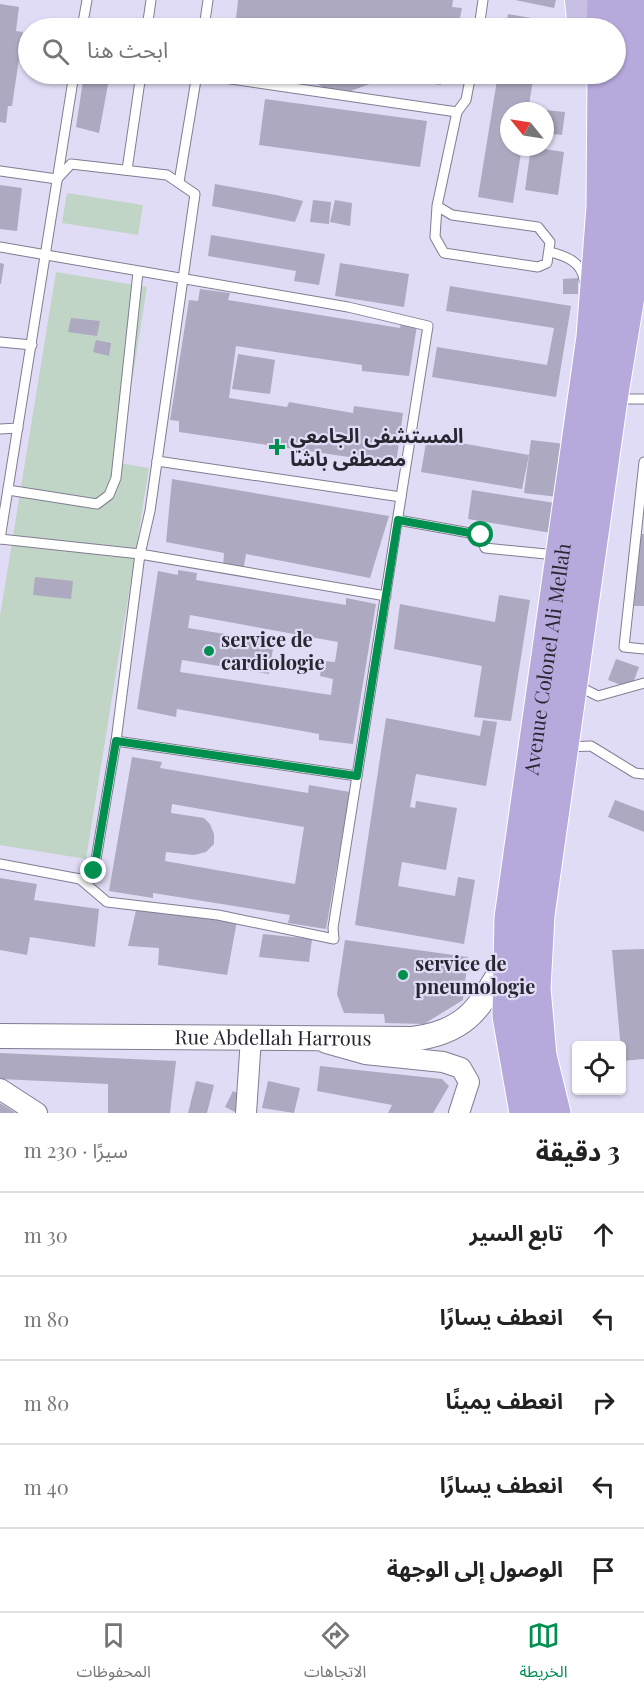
<!DOCTYPE html>
<html lang="ar">
<head>
<meta charset="utf-8">
<style>
	body { margin:0; font-family:"Playfair Display","Noto Sans Arabic",serif; background:#f6f6f6; color:#222; direction:rtl }
	.controls { position:absolute; right:18px; bottom:18px; display:grid; overflow:hidden; border-radius:6px; box-shadow:0 2px 4px #0004 }
	.controls button { width:54px; height:54px; display:grid; place-items:center; padding:0; border:0; border-bottom:2px solid #e0e0e0; background:#fff; color:#222; font:30px sans-serif }
	.compass { position:absolute; left:500px; top:102px; width:54px; height:54px; border-radius:50%; background:#fff; box-shadow:0 2px 4px #0004; rotate:300deg }
	.stop { position:absolute; width:18px; height:18px; margin:-14px; border:4px solid #008f4e; border-radius:50%; background:#fff }
	.stop.end { background:#008f4e; border-color:#fff; box-shadow:0 2px 6px #0008 }
	.list { margin:0; padding:0; list-style:none }
	h2 { display:flex; justify-content:space-between; align-items:center; height:78px; margin:0; padding:0 24px; font-size:26px }
	h2 small { font-size:20px; font-weight:400; color:#767676 }
	.list li { display:grid; grid-template-columns:39px 1fr auto; gap:18px; align-items:center; box-sizing:border-box; height:84px; padding:0 24px; border-top:2px solid #e0e0e0 }
	.list b { display:block; font-size:22px; white-space:nowrap }
	.list em { font-size:20px; font-style:normal; color:#767676 }
	.icon { flex:none; width:33px; height:33px; fill:none; stroke:currentColor; stroke-width:2; stroke-linecap:round; stroke-linejoin:round }
	.map { position:relative; flex:none; width:644px; height:1113px; overflow:hidden; direction:ltr }
	.search { position:absolute; background:#fff; box-shadow:0 2px 4px #0004; left:18px; right:18px; top:18px; height:66px; display:flex; align-items:center; gap:15px; box-sizing:border-box; padding:0 21px; border-radius:33px; color:#767676; font-size:22px }
	.sheet { height:498px; background:#fff }
	nav { display:flex; justify-content:space-around; align-items:center; box-sizing:border-box; height:84px; border-top:2px solid #e0e0e0; background:#fff; font-size:16px; color:#767676 }
	nav a { display:grid; justify-items:center; gap:3px }
	nav .on { color:#008f4e }
	.map>svg:first-child { display:block }
</style>
</head>
<body>
<div class="map">
<svg width="644" height="1113" viewBox="0 0 644 1113">
	<rect width="100%" height="100%" fill="#e1dcf5"/>
	<g fill="#c0d5c5">
		<path d="M 67,193 L 143,205 L 138,235 L 62,223 Z"/>
		<path d="M 56,272 L 147,287 L 119,463 L 149,468 L 86,859 L 0,845 L 0,616 Z"/>
	</g>
	<g fill="#ada9c0" fill-rule="evenodd">
		<path d="M 238,0 L 453,0 L 452,7 L 462,8 L 458,28 L 235,28 Z"/>
		<path d="M 515,0 L 556,0 L 554,8 Z"/>
		<path d="M 0,4 L 19,7 L 16,31 L 23,32 L 12,106 L 8,106 L 6,123 L 0,122 Z"/>
		<path d="M 508,14 L 543,20 L 542,28 L 506,28 Z"/>
		<path d="M 84,74 L 110,74 L 99,133 L 76,127 Z"/>
		<path d="M 300,74 L 443,74 L 441,85 L 376,75 L 375,82 L 348,92 L 328,90 Z"/>
		<path d="M 498,74 L 534,74 L 528,111 L 509,111 L 509,147 L 522,147 L 513,203 L 478,197 Z"/>
		<path d="M 265,99 L 427,121 L 420,167 L 259,145 Z"/>
		<path d="M 545,110 L 565,112 L 562,135 L 545,133 Z"/>
		<path d="M 531,147 L 564,152 L 558,195 L 525,190 Z"/>
		<path d="M 215,184 L 276,195 L 303,201 L 295,222 L 212,206 Z"/>
		<path d="M 0,185 L 22,188 L 17,231 L 0,229 Z"/>
		<path d="M 313,200 L 331,202 L 329,224 L 310,222 Z"/>
		<path d="M 335,200 L 352,203 L 350,226 L 330,222 Z"/>
		<path d="M 211,235 L 325,254 L 319,285 L 294,281 L 296,271 L 208,256 Z"/>
		<path d="M 0,263 L 4,264 L 1,284 L 0,284 Z"/>
		<path d="M 340,263 L 409,274 L 404,307 L 335,296 Z"/>
		<path d="M 578,278 L 578,294 L 563,294 L 563,279 Z"/>
		<path d="M 450,286 L 571,306 L 556,397 L 432,377 L 437,347 L 547,365 L 554,328 L 446,311 Z"/>
		<path d="M 200,289 L 230,293 L 228,300 L 400,328 L 401,323 L 417,325 L 409,376 L 362,371 L 362,365 L 236,346 L 229,398 L 287,407 L 289,402 L 353,413 L 354,406 L 403,413 L 396,464 L 179,432 L 179,421 L 170,420 L 189,300 L 198,301 Z"/>
		<path d="M 71,318 L 100,321 L 97,336 L 68,332 Z"/>
		<path d="M 96,340 L 111,343 L 109,356 L 93,352 Z"/>
		<path d="M 238,354 L 275,360 L 270,394 L 232,389 Z"/>
		<path d="M 427,437 L 529,455 L 522,489 L 421,472 Z"/>
		<path d="M 531,440 L 565,444 L 558,497 L 524,493 Z"/>
		<path d="M 172,479 L 389,516 L 370,578 L 246,554 L 243,572 L 223,568 L 224,553 L 166,542 Z"/>
		<path d="M 472,490 L 555,503 L 551,533 L 468,519 Z"/>
		<path d="M 641,534 L 644,534 L 644,606 L 634,606 Z"/>
		<path d="M 178,570 L 197,573 L 196,580 L 346,605 L 346,598 L 376,604 L 353,744 L 319,740 L 319,734 L 177,709 L 176,717 L 137,709 L 158,571 L 178,575 ZM 190,615 L 338,642 L 335,662 L 322,661 L 320,676 L 333,679 L 331,695 L 180,672 L 182,660 L 269,674 L 274,642 L 188,628 Z"/>
		<path d="M 35,577 L 73,581 L 71,599 L 33,595 Z"/>
		<path d="M 499,595 L 530,600 L 511,721 L 474,717 L 482,666 L 394,649 L 400,604 L 495,622 Z"/>
		<path d="M 616,659 L 639,667 L 631,689 L 608,680 Z"/>
		<path d="M 386,718 L 480,736 L 483,720 L 497,722 L 486,786 L 416,774 L 410,807 L 415,808 L 416,801 L 457,808 L 446,870 L 402,862 L 398,886 L 455,896 L 458,877 L 475,880 L 464,944 L 355,925 Z"/>
		<path d="M 132,757 L 162,762 L 160,768 L 308,793 L 309,785 L 350,792 L 326,929 L 288,923 L 290,915 L 153,893 L 153,898 L 109,891 ZM 172,804 L 304,827 L 295,884 L 165,861 L 166,852 L 194,855 L 206,852 L 214,844 L 214,834 L 210,824 L 204,818 L 171,813 Z"/>
		<path d="M 615,800 L 644,811 L 644,832 L 608,817 Z"/>
		<path d="M 0,878 L 37,884 L 34,900 L 99,909 L 95,947 L 30,937 L 27,955 L 0,950 Z"/>
		<path d="M 136,910 L 237,921 L 227,975 L 158,965 L 159,948 L 128,946 Z"/>
		<path d="M 263,934 L 312,939 L 309,962 L 259,957 Z"/>
		<path d="M 345,940 L 468,957 L 463,1000 L 424,1024 L 385,1023 L 384,1014 L 344,1013 L 337,994 Z"/>
		<path d="M 644,949 L 644,1059 L 622,1061 L 612,950 Z"/>
		<path d="M 0,1053 L 176,1061 L 170,1113 L 108,1113 L 108,1084 L 0,1079 Z"/>
		<path d="M 320,1066 L 442,1079 L 449,1086 L 433,1113 L 388,1113 L 392,1105 L 317,1091 Z"/>
		<path d="M 196,1081 L 214,1085 L 207,1113 L 188,1113 Z"/>
		<path d="M 268,1081 L 300,1088 L 294,1113 L 262,1108 Z"/>
		<path d="M 233,1091 L 245,1097 L 237,1113 L 225,1107 Z"/>
		<path d="M 0,1103 L 16,1113 L 0,1113 Z"/>
	</g>
	<g fill="none" stroke-linecap="round" stroke-linejoin="round">
		<defs>
			<g id="service">
				<path d="M 82,28 L 87,0"/>
				<path d="M 147,28 L 151,0"/>
				<path d="M 204,28 L 208,0"/>
				<path d="M 479,28 L 483,0"/>
				<path d="M 197,74 L 457,112 L 466,100 L 471,74"/>
				<path d="M 127,170 L 141,74"/>
				<path d="M 0,171 L 57,179"/>
				<path d="M 179,182 L 197,74"/>
				<path d="M 437,206 L 435,237 L 444,253 L 538,267 L 547,263 L 550,242 L 538,227 L 452,215 L 437,206 L 457,112"/>
				<path d="M 0,247 L 348,307 L 428,326 L 333,928 L 334,939 L 218,915 L 107,902 L 80,879"/>
				<path d="M 550,252 C 566,256 582,262 584,280"/>
				<path d="M 0,342 L 32,345"/>
				<path d="M 616,399 L 644,399"/>
				<path d="M 0,429 L 18,428"/>
				<path d="M 157,461 L 401,497"/>
				<path d="M 644,462 L 624,647 L 644,649"/>
				<path d="M 8,490 L 97,504 L 109,495 L 116,478 L 138,272"/>
				<path d="M 398,520 L 481,535 L 485,548 L 556,555"/>
				<path d="M 0,539 L 74,74"/>
				<path d="M 0,539 L 140,554 L 386,596"/>
				<path d="M 576,685 L 598,696 L 644,683"/>
				<path d="M 116,741 L 357,776"/>
				<path d="M 567,747 L 591,746 L 635,773 L 644,774"/>
				<path d="M 0,864 L 80,879 L 94,871 L 116,741 L 140,554 L 150,511 L 195,194 L 167,175 L 71,164 L 57,179"/>
			</g>
			<g id="minor">
				<path d="M 326,1043 L 365,1054 L 443,1062 L 461,1068 L 469,1082 L 459,1113"/>
				<path d="M 0,1089 L 37,1113"/>
				<path d="M 246,1113 L 251,1038"/>
			</g>
			<g id="tertiary">
				<path id="s1" d="M 0,1036 L 413,1039 C 471,1031 480,1005 508,959"/>
			</g>
			<path id="primary" d="M 581,0 L 584,28"/>
			<g id="trunk">
				<path d="M 603,28 L 604,0"/>
				<path id="s2" d="M 526,1113 L 509,1016 L 511,918 L 593,337 L 603,207 L 604,74"/>
				<path d="M 554,1113 L 540,1056 L 534,988 L 538,915 L 611,399 L 628,296 L 632,0"/>
			</g>
		</defs>
		<use href="#service" stroke="#817c92" stroke-width="11"/>
		<use href="#minor" stroke="#817c92" stroke-width="22"/>
		<use href="#tertiary" stroke="#817c92" stroke-width="26"/>
		<use href="#primary" stroke="#fff" stroke-width="34"/>
		<use href="#trunk" stroke="#fff" stroke-width="35"/>
		<use href="#service" stroke="#fff" stroke-width="9"/>
		<use href="#minor" stroke="#fff" stroke-width="20"/>
		<use href="#tertiary" stroke="#fff" stroke-width="24"/>
		<use href="#primary" stroke="#c8bfe5" stroke-width="32"/>
		<use href="#trunk" stroke="#b6aadc" stroke-width="33"/>
	</g>
	<g fill="none" stroke-linecap="round" stroke-linejoin="round">
		<path stroke="#008f4e" stroke-width="8" d="M 94,871 L 116,741 L 357,776 L 398,520 L 481,535"/>
	</g>
	<g fill="#008f4e" stroke="#e1dcf5" stroke-width="2">
		<path d="M274 438h6v6h6v6h-6v6h-6v-6h-6v-6h6z"/>
		<circle cx="209" cy="651" r="6"/>
		<circle cx="403" cy="975" r="6"/>
	</g>
	<g text-anchor="middle" stroke-width="4.5" stroke-linejoin="round" paint-order="stroke">
		<g font-size="20" font-weight="bold" fill="#282630" stroke="#e1dcf5" text-anchor="start">
			<text x="290" y="443">المستشفى الجامعي<tspan x="290" dy="23">مصطفى باشا</tspan></text>
			<text x="221" y="647">service de<tspan x="221" dy="23">cardiologie</tspan></text>
			<text x="415" y="971">service de<tspan x="415" dy="23">pneumologie</tspan></text>
		</g>
		<g font-size="20" fill="#282630" stroke="#e1dcf5">
			<text dy="7" stroke="none"><textPath href="#s2" startOffset="458">Avenue Colonel Ali Mellah</textPath></text>
			<text dy="7" stroke="none"><textPath href="#s1" startOffset="273">Rue Abdellah Harrous</textPath></text>
		</g>
	</g>
</svg>
<div class="controls">
<button><svg class="icon" aria-label="locate" viewBox="0 0 24 24"><circle cx="12" cy="12" r="6"/><path d="M12 2v4M12 18v4M2 12h4M18 12h4"/></svg></button>
</div>
<svg class="compass" viewBox="-18 -18 36 36"><path d="M0-13l5 13h-10z" fill="#e53935"/><path d="M0 13l5-13h-10z" fill="#767676"/></svg>
<div class="stop" style="left:481px;top:535px"></div>
<div class="stop end" style="left:94px;top:871px"></div>
<div class="search"><svg class="icon" aria-label="search" viewBox="0 0 24 24"><circle cx="10" cy="10" r="6"/><path d="M15 15l6 6"/></svg>ابحث هنا</div>
</div>
<section class="sheet">
<h2>3 دقيقة<small>سيرًا · 230 m</small></h2>
<ul class="list">
<li><svg class="icon" aria-label="ahead" viewBox="0 0 24 24"><path d="M12 20V5M6 11l6-6 6 6"/></svg><div><b>تابع السير</b></div><em>30 m</em></li>
<li><svg class="icon" aria-label="left" viewBox="0 0 24 24"><path d="M17 20v-9H6M10 6l-5 5 5 5"/></svg><div><b>انعطف يسارًا</b></div><em>80 m</em></li>
<li><svg class="icon" aria-label="right" viewBox="0 0 24 24"><path d="M7 20v-9h11M14 6l5 5-5 5"/></svg><div><b>انعطف يمينًا</b></div><em>80 m</em></li>
<li><svg class="icon" aria-label="left" viewBox="0 0 24 24"><path d="M17 20v-9H6M10 6l-5 5 5 5"/></svg><div><b>انعطف يسارًا</b></div><em>40 m</em></li>
<li><svg class="icon" aria-label="arrive" viewBox="0 0 24 24"><path d="M6 21V4h12l-3 4 3 4H6"/></svg><div><b>الوصول إلى الوجهة</b></div></li>
</ul>
</section>
<nav>
<a class="on"><svg class="icon" aria-label="map" viewBox="0 0 24 24"><path d="M3 6l6-2 6 2 6-2v14l-6 2-6-2-6 2zM9 4v14M15 6v14"/></svg>الخريطة</a>
<a><svg class="icon" aria-label="directions" viewBox="0 0 24 24"><path d="M12 3l9 9-9 9-9-9zM9 14v-3h6M13 9l2 2-2 2"/></svg>الاتجاهات</a>
<a><svg class="icon" aria-label="saved" viewBox="0 0 24 24"><path d="M7 4h10v16l-5-4-5 4z"/></svg>المحفوظات</a>
</nav>
</body>
</html>
